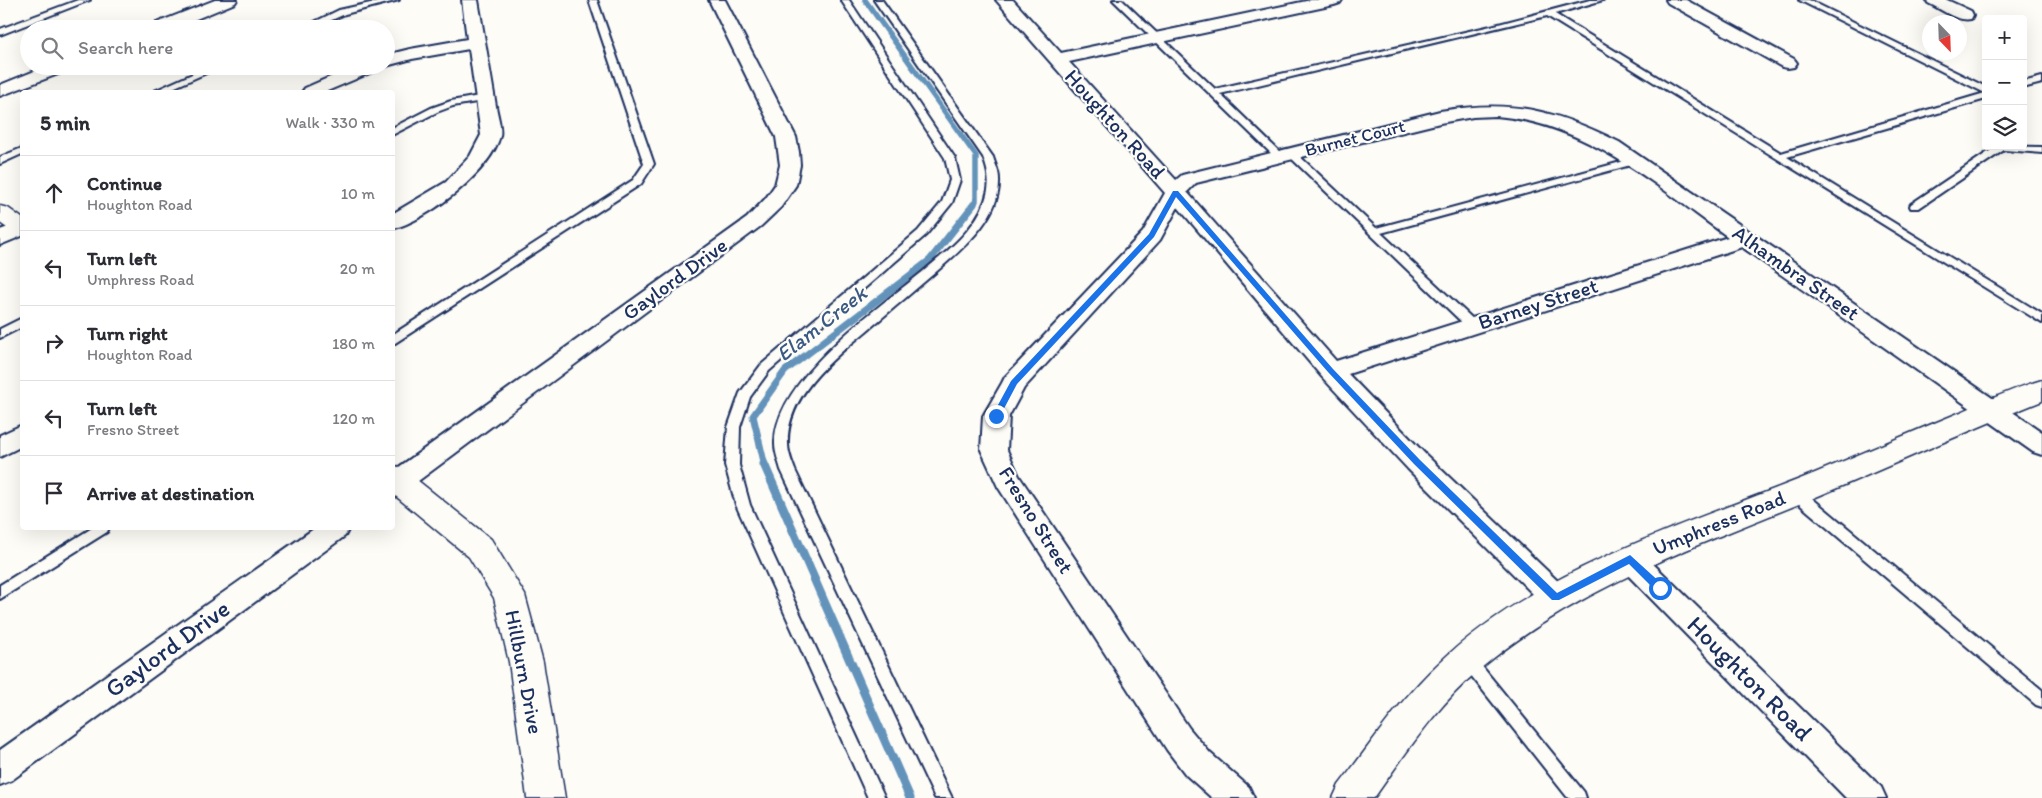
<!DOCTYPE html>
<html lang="en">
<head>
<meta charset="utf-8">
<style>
	body { margin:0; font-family:Itim,sans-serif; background:#f2f2f3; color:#2b2b33 }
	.controls { position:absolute; right:15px; top:15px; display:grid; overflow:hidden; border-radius:5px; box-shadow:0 5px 20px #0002 }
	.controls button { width:45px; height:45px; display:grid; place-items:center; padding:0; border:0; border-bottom:1px solid #e1e1e2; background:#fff; color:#2b2b33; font:25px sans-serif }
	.compass { position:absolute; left:1922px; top:15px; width:45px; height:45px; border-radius:50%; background:#fff; box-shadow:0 5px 20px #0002; rotate:157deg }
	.stop { position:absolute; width:15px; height:15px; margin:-11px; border:4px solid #1a73e8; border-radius:50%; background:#fff }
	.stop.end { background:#1a73e8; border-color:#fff; box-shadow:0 1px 5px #0008 }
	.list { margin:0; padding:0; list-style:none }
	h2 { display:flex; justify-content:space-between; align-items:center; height:65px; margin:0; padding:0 20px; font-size:21px }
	h2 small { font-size:16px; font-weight:400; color:#7c7c81 }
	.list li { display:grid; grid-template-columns:32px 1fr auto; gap:15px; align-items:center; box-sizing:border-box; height:75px; padding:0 20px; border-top:1px solid #e1e1e2 }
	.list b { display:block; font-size:19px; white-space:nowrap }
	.list p { margin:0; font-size:16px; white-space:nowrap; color:#7c7c81 }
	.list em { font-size:16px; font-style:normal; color:#7c7c81 }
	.icon { flex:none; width:28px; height:28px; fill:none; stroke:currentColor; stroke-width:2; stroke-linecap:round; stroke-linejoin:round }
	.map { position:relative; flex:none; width:2042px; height:798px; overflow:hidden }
	.search { position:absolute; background:#fff; box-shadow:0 5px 20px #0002; left:20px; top:20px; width:375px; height:55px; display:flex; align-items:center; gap:12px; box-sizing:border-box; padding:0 18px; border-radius:28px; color:#7c7c81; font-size:19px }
	.panel { position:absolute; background:#fff; box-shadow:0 5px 20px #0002; left:20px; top:90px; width:375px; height:440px; border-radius:5px }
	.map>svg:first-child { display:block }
</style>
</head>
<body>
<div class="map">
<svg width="2042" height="798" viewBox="0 0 2042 798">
	<rect width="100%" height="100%" fill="#fdfcf7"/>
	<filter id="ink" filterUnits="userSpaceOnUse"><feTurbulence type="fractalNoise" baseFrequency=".02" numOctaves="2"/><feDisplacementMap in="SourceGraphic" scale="10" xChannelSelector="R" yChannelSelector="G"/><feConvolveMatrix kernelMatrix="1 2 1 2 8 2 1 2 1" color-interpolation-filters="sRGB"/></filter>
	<g filter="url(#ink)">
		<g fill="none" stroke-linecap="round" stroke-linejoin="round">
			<path stroke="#6493ba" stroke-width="5.5" d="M 865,0 L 976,156 L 976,201 L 973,205"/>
			<path stroke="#6493ba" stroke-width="7" d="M 765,466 L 753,416 L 785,371 L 930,260 L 974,204"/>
			<path stroke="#6493ba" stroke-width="9" d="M 764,464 L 910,798"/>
			<defs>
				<g id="service">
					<path d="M 78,0 L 90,0 L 0,35 L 0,29 Z"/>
					<path d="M 384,0 L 399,0 L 345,14 L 312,29 L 300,29 L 339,10 Z"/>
					<path d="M 589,0 L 597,0 L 654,164 L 641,184 L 392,345 L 392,335 L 633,180 L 644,164 Z"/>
					<path d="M 841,0 L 849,0 L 955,158 L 960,180 L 952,203 L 926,235 L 769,371 L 750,397 L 740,427 L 739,465 L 750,505 L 885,798 L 868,798 L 736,505 L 725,465 L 728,427 L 740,393 L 761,365 L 918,231 L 942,202 L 950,180 L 945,158 Z"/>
					<path d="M 874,0 L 882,0 L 993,157 C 995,164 999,171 999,179 C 1001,217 963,248 937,271 C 917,288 897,305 876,323 C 841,353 786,391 788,444 C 788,453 792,462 795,470 L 952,798 L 935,798 L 781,470 C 779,462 775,453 775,444 C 773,380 880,307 926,269 C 951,248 981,225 988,190 C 990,178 987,168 983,157 Z"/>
					<path d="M 1113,0 L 1122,0 L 1215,89 L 1491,26 L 1590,0 L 1603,0 L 1555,14 L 1781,153 L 1985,93 L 1799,0 L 1809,0 L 1986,87 L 1986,99 L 1787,157 L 2042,314 L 2042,323 L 1547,16 L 1220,94 L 1283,155 L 1285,157 L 1280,160 L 1277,159 Z"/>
					<path d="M 210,66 L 222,66 L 164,92 L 152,92 Z"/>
					<path d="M 2042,77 L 2042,83 L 2023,88 L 2023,82 Z"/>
					<path d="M 485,95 L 490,98 L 488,100 L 453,106 L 437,112 L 392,135 L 392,128 L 431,108 L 451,101 Z"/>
					<path d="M 1997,146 L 2042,147 L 2042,153 L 2004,150 L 1919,208 L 1911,208 L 1910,206 L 1911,204 Z"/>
					<path d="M 22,148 L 22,154 L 0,164 L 0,157 Z"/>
					<path d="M 1292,151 L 1295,152 L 1376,228 L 1632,159 L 1638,159 L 1640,161 L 1638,163 L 1381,233 L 1476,322 L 1478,325 L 1472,329 L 1468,328 L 1289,156 L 1289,152 Z"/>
					<path d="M 22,318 L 22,327 L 0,338 L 0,329 Z"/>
					<path d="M 1796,488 L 1801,489 L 2042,690 L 2042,707 L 2036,705 L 1791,497 L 1789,493 L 1791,489 Z"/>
					<path d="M 92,528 L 109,528 L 107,532 L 0,599 L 0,585 Z"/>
					<path d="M 1467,652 L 1472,654 L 1584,792 L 1586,798 L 1568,798 L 1462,664 L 1459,659 L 1462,654 Z"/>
				</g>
				<g id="minor">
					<path d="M 215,0 L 237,0 L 235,3 L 172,29 L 149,29 L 151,25 Z"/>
					<path d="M 462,0 L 478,0 C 484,35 490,70 496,106 C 497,114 502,128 500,136 C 490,172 428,220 392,229 L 392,214 L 446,182 L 470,156 L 481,135 L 469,49 L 412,59 L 386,66 L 386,55 L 410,49 L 467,39 Z"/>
					<path d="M 709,0 L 725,0 L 796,137 L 799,152 L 800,165 L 796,185 L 781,207 L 761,226 L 402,493 L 392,496 L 392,472 L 747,218 L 766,198 L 775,185 L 780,165 L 776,137 Z"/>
					<path d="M 996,0 L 1013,0 L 1061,53 L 1311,0 L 1342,0 L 1340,3 L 1334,5 L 1069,62 L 1176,180 L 1182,175 L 1440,111 C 1512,99 1554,110 1619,142 L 2042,432 L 2042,455 L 2033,452 L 1742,247 L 1348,374 L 1426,455 L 1566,589 L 1571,598 L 1566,607 L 1556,610 L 1546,607 L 1408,469 L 1322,377 L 1178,207 L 1160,240 L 1024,388 L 1009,416 L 1007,450 L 1019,476 L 1189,728 L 1210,753 L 1249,787 L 1254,798 L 1212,798 L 1186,775 L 1167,750 L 998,487 L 981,450 L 983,416 L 1002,383 L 1005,377 L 1143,232 L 1165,193 ZM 1496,116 C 1587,123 1657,186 1728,237 L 1336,361 L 1187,192 L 1196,183 L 1440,123 L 1473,117 Z"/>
					<path d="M 1666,0 L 1686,0 L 1794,59 L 1797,63 L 1794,67 L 1788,68 L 1782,67 L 1668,3 Z"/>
					<path d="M 1926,0 L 1947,0 L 1971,11 L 1973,15 L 1971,19 C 1957,22 1941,9 1928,3 Z"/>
					<path d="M 47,66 L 72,66 L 69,70 L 0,96 L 0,85 Z"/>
					<path d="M 355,66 L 380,66 L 377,70 L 325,92 L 302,92 L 305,88 Z"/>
					<path d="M 22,222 L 22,236 L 0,245 L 0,230 Z"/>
					<path d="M 22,425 L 22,446 L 0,457 L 0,435 Z"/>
					<path d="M 315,528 L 349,528 L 345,536 L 12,780 L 0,785 L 0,750 Z"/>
					<path d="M 1630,547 L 1640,551 L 1881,787 L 1886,798 L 1846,798 L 1620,567 L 1616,559 L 1620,551 Z"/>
				</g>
				<g id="tertiary">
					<path d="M 0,206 L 8,208 L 22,218 L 22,235 L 14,233 L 0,223 Z"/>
					<path d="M 2042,380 L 2042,401 C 1962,433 1884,469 1804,502 C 1691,548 1574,590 1480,669 C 1437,705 1406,753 1374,798 L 1333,798 L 1339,785 C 1371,744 1400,699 1439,663 C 1540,567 1688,524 1815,473 C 1863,453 1912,432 1961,412 C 1987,401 2014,388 2042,380 Z"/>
					<path d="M 392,465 L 402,468 L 491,539 L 525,595 L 543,662 L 565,798 L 527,798 L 509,662 L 494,598 L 469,557 L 392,493 Z"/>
				</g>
			</defs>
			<use href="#service" stroke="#1b2f5e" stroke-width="4"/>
			<use href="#minor" stroke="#1b2f5e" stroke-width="4"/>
			<use href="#tertiary" stroke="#1b2f5e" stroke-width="3"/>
			<use href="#service" fill="#fdfcf7" fill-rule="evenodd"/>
			<use href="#minor" fill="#fdfcf7" fill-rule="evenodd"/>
			<use href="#tertiary" fill="#fdfcf7" fill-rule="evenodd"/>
		</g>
	</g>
	<path fill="#1a73e8" d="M 1173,191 L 1178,191 L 1333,369 L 1420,460 L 1557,593 L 1630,555 L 1663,585 L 1663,591 L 1656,591 L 1629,564 L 1559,600 L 1552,600 L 1414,464 L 1328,372 L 1176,197 L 1154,237 L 1017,384 L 999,418 L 993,418 L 992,416 L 1011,381 L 1149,234 Z"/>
	<g text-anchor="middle" stroke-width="4.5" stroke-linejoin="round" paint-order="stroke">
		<g font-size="18" fill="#1b2f5e" stroke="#fdfcf7">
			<text transform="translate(1355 138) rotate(-14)" y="6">Burnet Court</text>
		</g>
		<g font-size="21" fill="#1b2f5e" stroke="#fdfcf7">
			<text transform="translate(1115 124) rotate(48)" y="7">Houghton Road</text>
			<text transform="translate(1796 273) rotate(35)" y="7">Alhambra Street</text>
			<text transform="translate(675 279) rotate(-36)" y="7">Gaylord Drive</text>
			<text transform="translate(1538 304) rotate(-18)" y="7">Barney Street</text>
			<text transform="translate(1036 520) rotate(58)" y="7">Fresno Street</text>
			<text transform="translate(1719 523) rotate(-22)" y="7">Umphress Road</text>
			<text transform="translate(524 672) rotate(79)" y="7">Hillburn Drive</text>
		</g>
		<g font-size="22" font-style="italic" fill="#3a5984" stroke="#fdfcf7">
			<text transform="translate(821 323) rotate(-38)" y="8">Elam Creek</text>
		</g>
		<g font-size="25" fill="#1b2f5e" stroke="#fdfcf7">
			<text transform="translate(167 648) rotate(-36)" y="9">Gaylord Drive</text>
			<text transform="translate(1750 678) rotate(45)" y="9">Houghton Road</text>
		</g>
	</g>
</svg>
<div class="controls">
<button>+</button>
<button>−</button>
<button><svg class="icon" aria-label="layers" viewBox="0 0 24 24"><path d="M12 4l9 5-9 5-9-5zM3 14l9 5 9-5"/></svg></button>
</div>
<svg class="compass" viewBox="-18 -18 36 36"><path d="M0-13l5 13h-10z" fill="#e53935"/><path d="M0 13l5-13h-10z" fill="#7c7c81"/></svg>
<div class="stop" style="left:1660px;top:588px"></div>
<div class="stop end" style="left:996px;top:416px"></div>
<div class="search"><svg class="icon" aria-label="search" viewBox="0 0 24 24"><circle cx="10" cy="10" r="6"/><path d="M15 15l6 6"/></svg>Search here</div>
<section class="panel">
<h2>5 min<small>Walk · 330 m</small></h2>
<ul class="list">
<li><svg class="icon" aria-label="ahead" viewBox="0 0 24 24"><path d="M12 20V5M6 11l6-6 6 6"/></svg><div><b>Continue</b><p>Houghton Road</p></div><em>10 m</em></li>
<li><svg class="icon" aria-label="left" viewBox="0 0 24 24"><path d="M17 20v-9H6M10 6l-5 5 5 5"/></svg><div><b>Turn left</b><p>Umphress Road</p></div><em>20 m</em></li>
<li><svg class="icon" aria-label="right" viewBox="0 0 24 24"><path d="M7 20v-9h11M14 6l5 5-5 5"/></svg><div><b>Turn right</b><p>Houghton Road</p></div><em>180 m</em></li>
<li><svg class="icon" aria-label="left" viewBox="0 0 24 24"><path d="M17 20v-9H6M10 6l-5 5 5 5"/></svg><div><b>Turn left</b><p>Fresno Street</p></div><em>120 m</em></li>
<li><svg class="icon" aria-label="arrive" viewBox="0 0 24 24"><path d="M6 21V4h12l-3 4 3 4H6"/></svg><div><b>Arrive at destination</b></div></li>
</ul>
</section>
</div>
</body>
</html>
